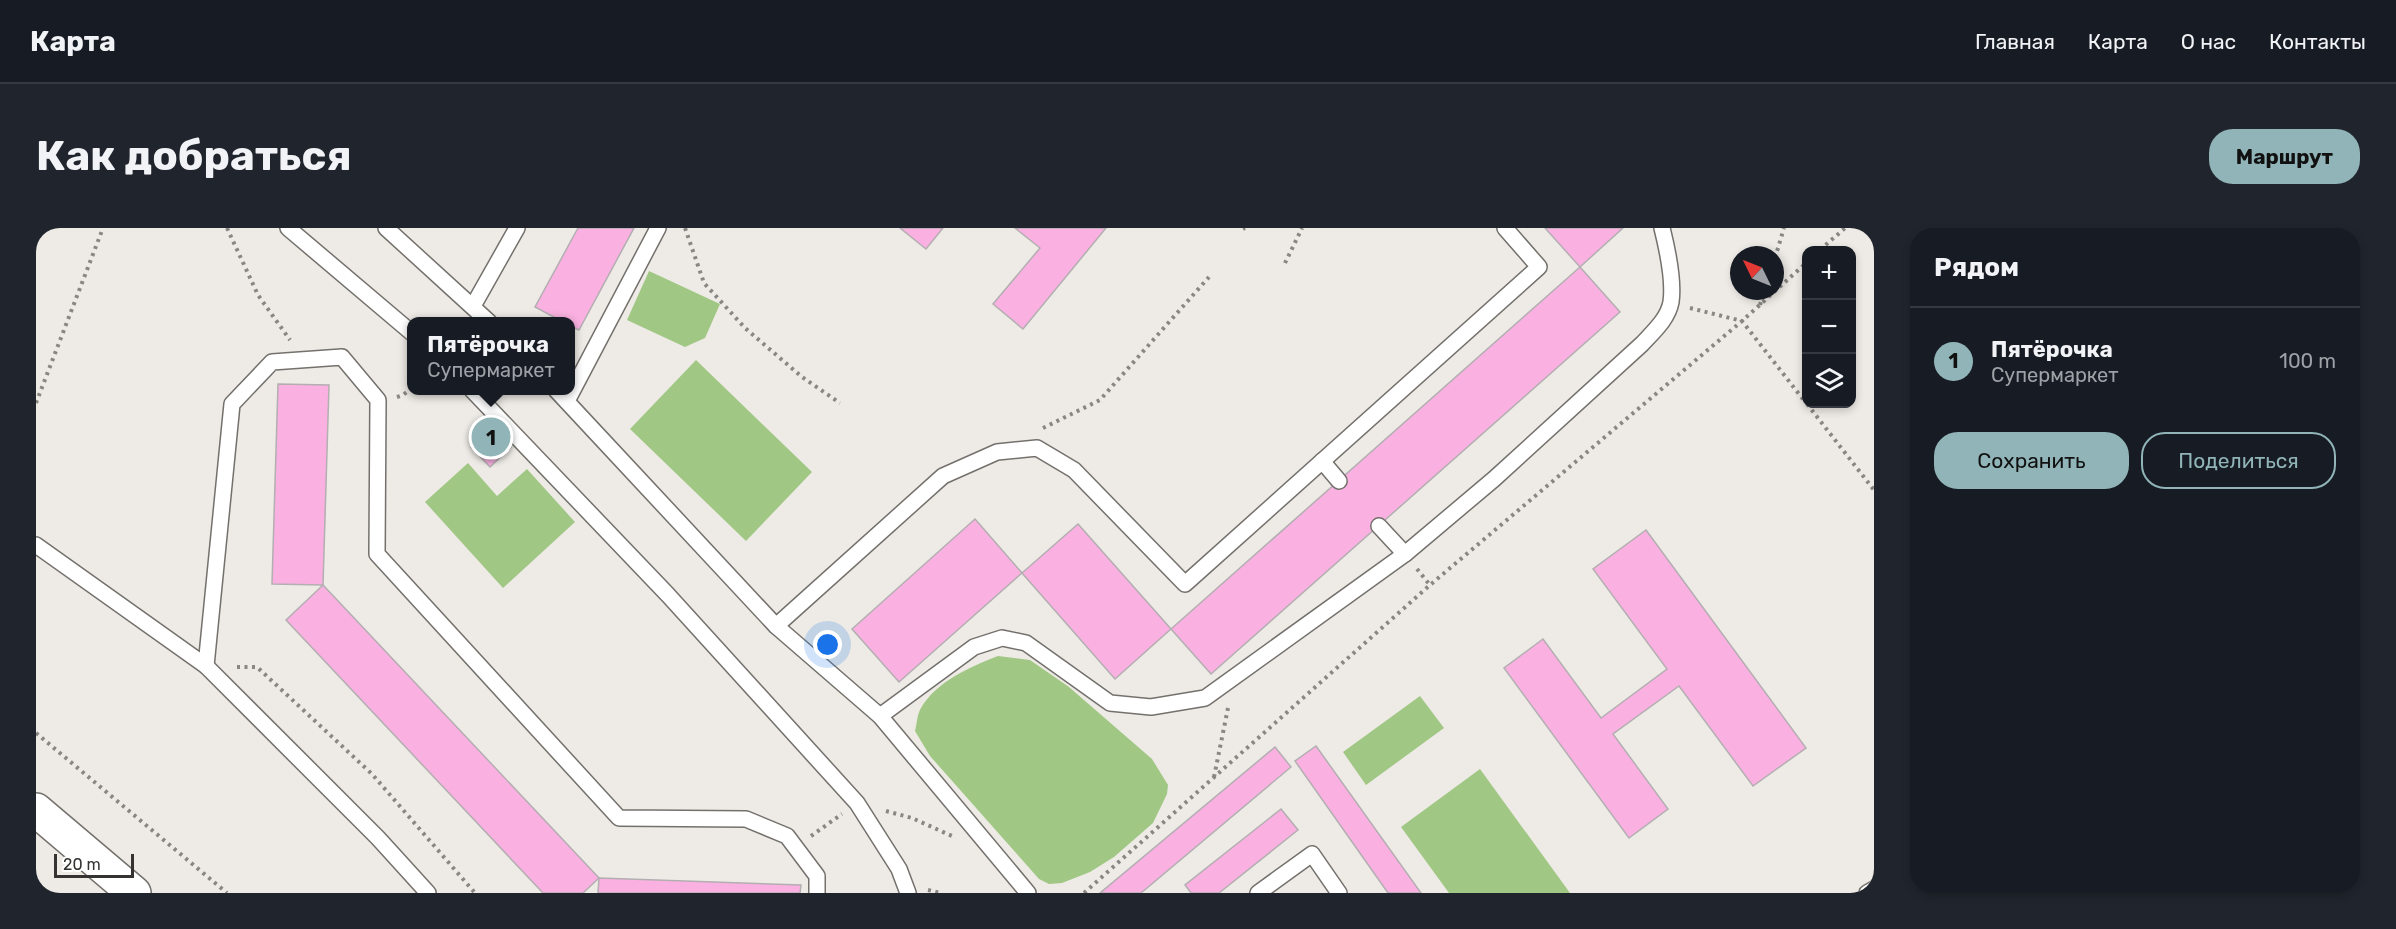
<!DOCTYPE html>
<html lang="ru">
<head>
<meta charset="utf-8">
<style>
	body { margin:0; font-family:Rubik,sans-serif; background:#20242c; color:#f1f3f6 }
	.controls { position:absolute; right:18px; top:18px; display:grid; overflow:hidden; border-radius:12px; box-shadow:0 3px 9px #0003 }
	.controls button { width:54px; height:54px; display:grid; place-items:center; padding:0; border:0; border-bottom:2px solid #363941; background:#171b24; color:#f1f3f6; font:30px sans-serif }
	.compass { position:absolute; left:1694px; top:18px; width:54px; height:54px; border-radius:50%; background:#171b24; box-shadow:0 3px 9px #0003; rotate:313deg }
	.scale { position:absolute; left:18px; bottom:15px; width:80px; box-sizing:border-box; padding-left:6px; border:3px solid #343331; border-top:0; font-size:16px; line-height:21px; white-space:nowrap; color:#343331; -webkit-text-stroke:4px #fff; paint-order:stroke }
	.you { position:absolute; left:792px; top:417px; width:21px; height:21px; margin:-15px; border:4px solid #fff; border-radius:50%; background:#1a73e8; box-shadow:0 0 0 9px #1a73e833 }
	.badge { display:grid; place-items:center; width:39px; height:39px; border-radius:50%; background:#90b4b7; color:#111; font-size:20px; font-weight:700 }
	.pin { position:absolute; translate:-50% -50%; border:3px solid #fff; box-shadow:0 2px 6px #0006 }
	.popup { position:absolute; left:371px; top:89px; width:168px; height:78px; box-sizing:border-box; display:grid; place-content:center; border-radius:12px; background:#171b24; filter:drop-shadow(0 2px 4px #0005); font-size:20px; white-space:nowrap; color:#9ea1a6 }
	.popup b { font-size:22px; color:#f1f3f6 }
	.popup::after { content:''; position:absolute; left:50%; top:100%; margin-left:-12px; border:12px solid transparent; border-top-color:#171b24 }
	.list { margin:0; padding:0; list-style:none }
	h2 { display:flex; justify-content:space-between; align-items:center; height:78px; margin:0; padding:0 24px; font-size:26px }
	h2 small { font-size:20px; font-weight:400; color:#9ea1a6 }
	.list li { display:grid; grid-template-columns:39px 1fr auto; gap:18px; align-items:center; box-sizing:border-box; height:108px; padding:0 24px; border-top:2px solid #363941 }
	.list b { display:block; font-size:22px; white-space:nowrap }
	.list p { margin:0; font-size:20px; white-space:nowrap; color:#9ea1a6 }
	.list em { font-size:20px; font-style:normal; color:#9ea1a6 }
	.actions { display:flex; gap:12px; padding:18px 24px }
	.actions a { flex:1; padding:14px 0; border:2px solid #90b4b7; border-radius:24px; text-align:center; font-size:21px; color:#90b4b7 }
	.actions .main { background:#90b4b7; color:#111 }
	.icon { flex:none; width:33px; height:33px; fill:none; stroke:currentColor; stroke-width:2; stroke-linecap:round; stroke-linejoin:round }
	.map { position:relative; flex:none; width:1838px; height:665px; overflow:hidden; border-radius:24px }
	header { display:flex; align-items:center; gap:36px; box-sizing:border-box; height:84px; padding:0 30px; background:#171b24; border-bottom:2px solid #363941 }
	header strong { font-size:28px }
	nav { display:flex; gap:33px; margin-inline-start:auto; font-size:21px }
	.intro { display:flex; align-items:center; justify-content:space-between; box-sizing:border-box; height:144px; padding:0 36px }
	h1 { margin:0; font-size:42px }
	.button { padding:15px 27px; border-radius:24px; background:#90b4b7; color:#111; font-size:21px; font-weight:700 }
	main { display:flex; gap:36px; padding:0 36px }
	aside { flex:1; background:#171b24; border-radius:24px; box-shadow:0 3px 9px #0003 }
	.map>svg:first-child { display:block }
</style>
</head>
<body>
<header>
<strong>Карта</strong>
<nav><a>Главная</a><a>Карта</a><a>О нас</a><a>Контакты</a></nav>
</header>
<div class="intro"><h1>Как добраться</h1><a class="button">Маршрут</a></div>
<main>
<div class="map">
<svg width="1838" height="665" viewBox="0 0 1838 665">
	<rect width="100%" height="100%" fill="#eeebe6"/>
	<g fill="#a1c784">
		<path d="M 613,43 L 684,76 L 669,110 L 649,119 L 591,92 Z"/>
		<path d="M 660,132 L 776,244 L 710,313 L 594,201 Z"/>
		<path d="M 432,235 L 461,268 L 491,241 L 539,294 L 467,360 L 389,274 Z"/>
		<path d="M 962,428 L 994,432 L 1033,459 L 1116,531 L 1132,557 L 1131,566 L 1117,595 L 1078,629 L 1054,644 L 1026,655 L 1013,656 L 1003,651 L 894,528 L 879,503 C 881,496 881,486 885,480 C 901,453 934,439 962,428 Z"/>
		<path d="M 1384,468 L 1408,500 L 1330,557 L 1307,524 Z"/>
		<path d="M 1444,541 L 1534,665 L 1413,665 L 1365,599 Z"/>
	</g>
	<g fill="#fab1e1" stroke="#b3aeb1" stroke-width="1.5">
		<path d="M 542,0 L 598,0 L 543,102 L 534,98 L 534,94 L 527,94 L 499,79 Z"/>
		<path d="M 864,0 L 907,0 L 890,21 Z"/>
		<path d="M 979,0 L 1070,0 L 987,101 L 957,76 L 1004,20 Z"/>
		<path d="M 1509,0 L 1587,0 L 1544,39 Z"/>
		<path d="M 1544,39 L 1584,84 L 1175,446 L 1135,401 Z"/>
		<path d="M 242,156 L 293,157 L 287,357 L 236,356 Z"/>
		<path d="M 455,199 L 475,219 L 454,239 L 435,219 Z"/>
		<path d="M 939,291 L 986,345 L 863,454 L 816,401 Z"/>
		<path d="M 1042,296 L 1135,401 L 1079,451 L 986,345 Z"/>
		<path d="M 1610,302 L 1770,520 L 1717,558 L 1643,458 L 1577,506 L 1632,581 L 1593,610 L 1468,440 L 1507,411 L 1565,490 L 1631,441 L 1557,341 Z"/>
		<path d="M 287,357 L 563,650 L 547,665 L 507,665 L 250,392 Z"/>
		<path d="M 1280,518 L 1385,665 L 1352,665 L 1259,533 Z"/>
		<path d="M 1239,519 L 1255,539 L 1105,665 L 1064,665 Z"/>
		<path d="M 1245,581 L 1262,602 L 1183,665 L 1155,665 L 1149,657 Z"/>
		<path d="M 563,650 L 765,657 L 764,665 L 562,665 Z"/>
	</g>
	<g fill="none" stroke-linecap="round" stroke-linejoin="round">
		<defs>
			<g id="lane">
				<path d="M 252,0 L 376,105"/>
				<path d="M 350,0 L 453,94"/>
				<path d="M 437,78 L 481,0"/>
				<path d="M 436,162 L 632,367 L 821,575 L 863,641 L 872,665"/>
				<path d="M 520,162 L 740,398 L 844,488 L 992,665"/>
				<path d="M 531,173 L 622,0"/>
				<path d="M 1286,233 L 1303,253"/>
				<path d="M 1343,298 L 1369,326"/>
				<path d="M 0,317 L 170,438 L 342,610 L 392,665"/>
				<path d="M 740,398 L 907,248 L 961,224 L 1001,220 L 1038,242 L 1149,356 L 1503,39 L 1469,0"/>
				<path d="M 170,438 L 196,176 L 236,134 L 306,129 L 342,172 L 341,326 L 583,590 L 710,591 L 751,608 L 781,648 L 781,665"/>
				<path d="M 844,488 L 938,419 L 966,410 L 990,415 L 1074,475 L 1115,479 L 1169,470 L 1369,326 L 1458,251 L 1606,116 C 1617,104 1632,91 1635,74 C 1638,53 1631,20 1626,0"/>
				<path d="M 1222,665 L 1276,626 L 1303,665"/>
				<path d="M 1831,665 L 1838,661"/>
			</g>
			<path id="secondary" d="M 0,582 L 98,665"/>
		</defs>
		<use href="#lane" stroke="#74716d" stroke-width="18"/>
		<use href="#secondary" stroke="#74716d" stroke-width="36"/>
		<g stroke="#898784" stroke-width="4" stroke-dasharray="3 4.5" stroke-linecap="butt">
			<path d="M 191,0 L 222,67 L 254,112"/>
			<path d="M 649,0 L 668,55 L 709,100 L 766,149 L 804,175"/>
			<path d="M 1207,1 L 1209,0"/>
			<path d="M 1784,22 L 1809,0"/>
			<path d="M 1739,30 L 1748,0"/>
			<path d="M 1249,35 L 1266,0"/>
			<path d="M 1724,77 L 1728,63"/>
			<path d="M 1654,80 L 1706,93 L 1770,175"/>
			<path d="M 361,169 L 367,167 L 376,160"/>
			<path d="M 0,175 L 67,0"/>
			<path d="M 1771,176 L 1838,262"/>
			<path d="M 1007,200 L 1064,172 L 1173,49"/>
			<path d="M 1381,341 L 1394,357"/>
			<path d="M 201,439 L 221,439 L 336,546 L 439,665"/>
			<path d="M 0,505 L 191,665"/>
			<path d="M 1178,549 L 1192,480"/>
			<path d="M 850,583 L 876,590 L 916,608"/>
			<path d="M 775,608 L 806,586"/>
			<path d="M 0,655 L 11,665"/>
			<path d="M 892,662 L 905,665"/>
			<path d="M 1048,665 L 1394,357 L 1706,93 L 1770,35"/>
		</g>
		<use href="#lane" stroke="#fff" stroke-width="15"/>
		<use href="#secondary" stroke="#fff" stroke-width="33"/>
	</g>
</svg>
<div class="controls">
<button>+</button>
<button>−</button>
<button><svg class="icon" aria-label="layers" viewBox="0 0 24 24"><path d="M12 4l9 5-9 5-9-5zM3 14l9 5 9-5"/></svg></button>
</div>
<svg class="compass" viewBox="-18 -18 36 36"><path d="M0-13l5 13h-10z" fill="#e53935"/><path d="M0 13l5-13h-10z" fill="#9ea1a6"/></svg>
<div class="scale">20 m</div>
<div class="you"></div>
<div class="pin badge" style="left:455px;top:209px">1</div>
<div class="popup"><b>Пятёрочка</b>Супермаркет</div>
</div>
<aside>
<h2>Рядом<small></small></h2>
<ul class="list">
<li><span class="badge">1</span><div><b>Пятёрочка</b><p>Супермаркет</p></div><em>100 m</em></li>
</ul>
<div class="actions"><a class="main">Сохранить</a><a>Поделиться</a></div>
</aside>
</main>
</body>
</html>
